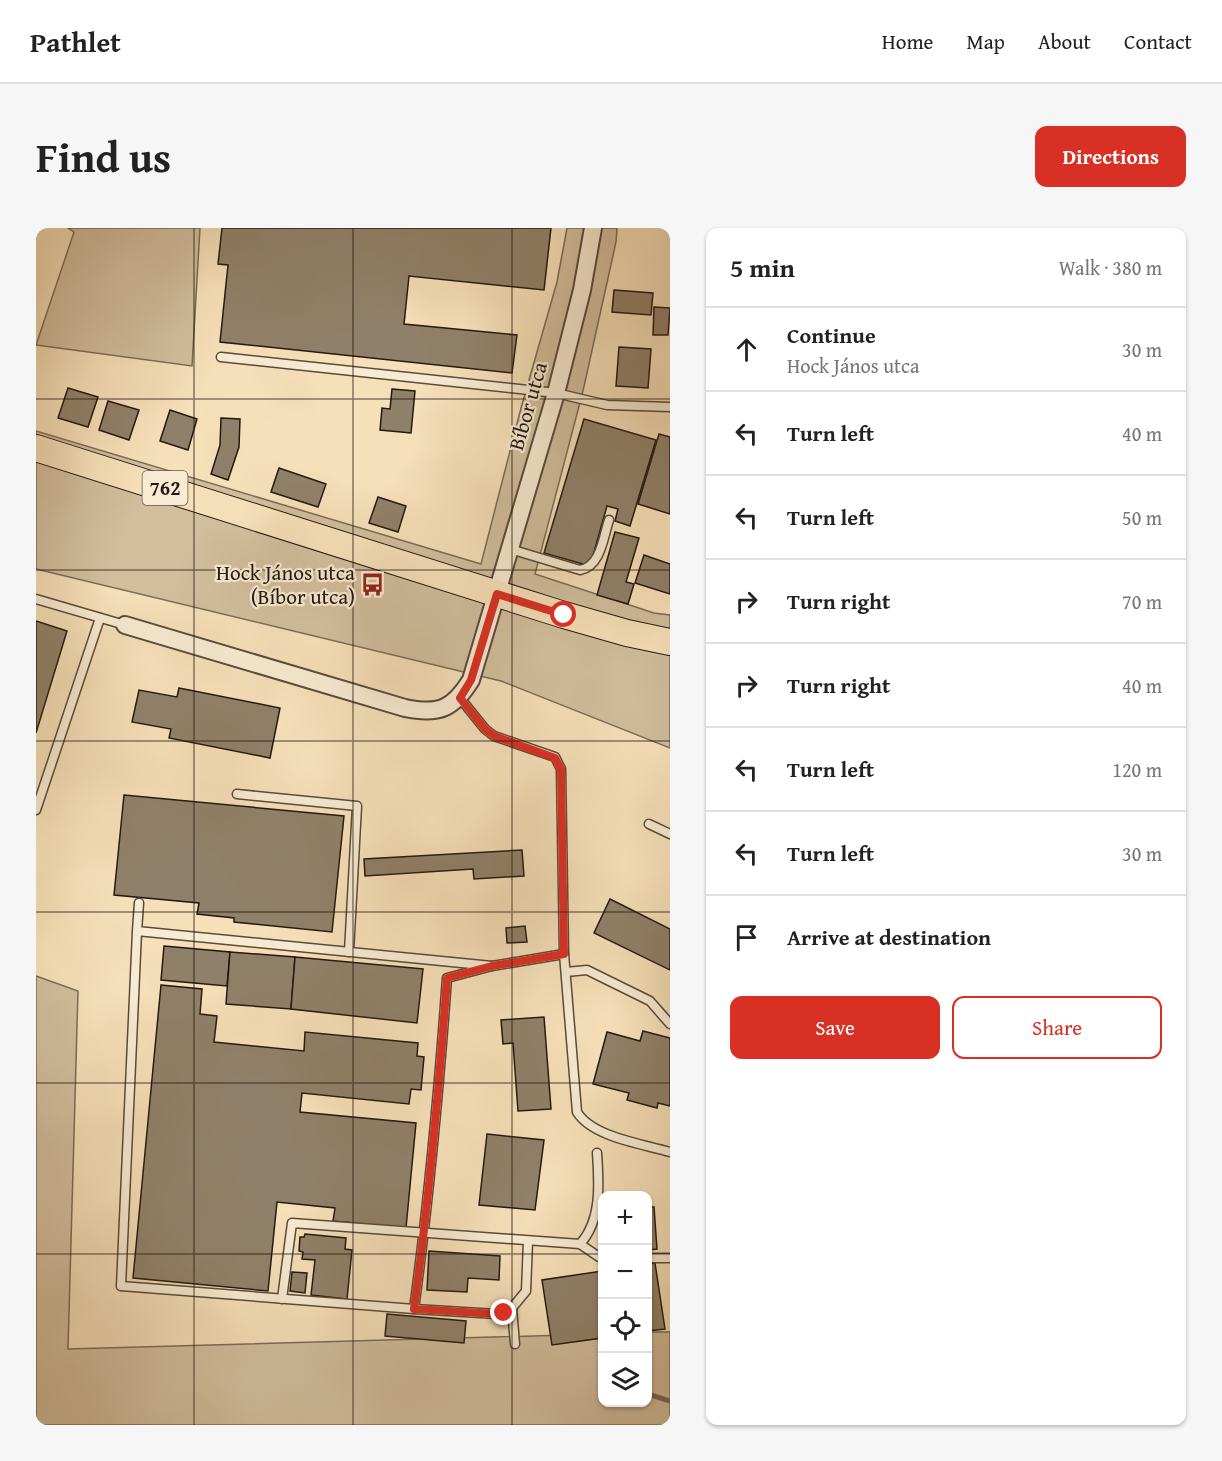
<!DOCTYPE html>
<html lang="en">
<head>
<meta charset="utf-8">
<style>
	body { margin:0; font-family:"Gentium Book Plus",serif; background:#f6f6f6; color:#222 }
	.controls { position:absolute; right:18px; bottom:18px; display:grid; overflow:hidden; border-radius:12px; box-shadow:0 2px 4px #0004 }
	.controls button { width:54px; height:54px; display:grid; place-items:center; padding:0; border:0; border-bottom:2px solid #e0e0e0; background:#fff; color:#222; font:30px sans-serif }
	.stop { position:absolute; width:18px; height:18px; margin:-14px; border:4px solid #d93025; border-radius:50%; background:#fff }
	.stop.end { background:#d93025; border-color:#fff; box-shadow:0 2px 6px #0008 }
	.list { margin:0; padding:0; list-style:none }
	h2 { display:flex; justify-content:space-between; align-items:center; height:78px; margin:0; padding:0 24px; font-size:26px }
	h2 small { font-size:20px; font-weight:400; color:#767676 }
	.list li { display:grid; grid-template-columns:39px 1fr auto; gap:18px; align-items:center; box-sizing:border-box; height:84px; padding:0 24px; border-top:2px solid #e0e0e0 }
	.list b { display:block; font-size:22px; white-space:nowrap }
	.list p { margin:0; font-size:20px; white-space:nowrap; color:#767676 }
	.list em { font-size:20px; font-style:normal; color:#767676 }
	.actions { display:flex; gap:12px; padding:18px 24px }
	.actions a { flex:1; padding:14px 0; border:2px solid #d93025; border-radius:12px; text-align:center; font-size:21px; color:#d93025 }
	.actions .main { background:#d93025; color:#fff }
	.icon { flex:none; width:33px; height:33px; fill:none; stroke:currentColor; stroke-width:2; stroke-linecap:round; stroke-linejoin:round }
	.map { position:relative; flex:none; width:634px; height:1197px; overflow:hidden; border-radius:12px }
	header { display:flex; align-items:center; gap:36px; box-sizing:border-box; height:84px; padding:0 30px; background:#fff; border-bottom:2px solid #e0e0e0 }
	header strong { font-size:28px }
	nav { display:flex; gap:33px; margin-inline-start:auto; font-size:21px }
	.intro { display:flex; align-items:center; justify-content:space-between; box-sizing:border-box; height:144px; padding:0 36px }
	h1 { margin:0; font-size:42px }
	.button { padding:15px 27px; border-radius:12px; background:#d93025; color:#fff; font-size:21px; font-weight:700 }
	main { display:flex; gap:36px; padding:0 36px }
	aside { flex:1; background:#fff; border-radius:12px; box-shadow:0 2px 4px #0004 }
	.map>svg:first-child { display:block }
</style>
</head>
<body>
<header>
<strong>Pathlet</strong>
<nav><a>Home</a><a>Map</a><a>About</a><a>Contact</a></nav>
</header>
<div class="intro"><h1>Find us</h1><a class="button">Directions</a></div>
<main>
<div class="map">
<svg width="634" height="1197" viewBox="0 0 634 1197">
	<rect width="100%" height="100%" fill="#f6e0b9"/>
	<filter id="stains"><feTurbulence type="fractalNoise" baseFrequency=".00333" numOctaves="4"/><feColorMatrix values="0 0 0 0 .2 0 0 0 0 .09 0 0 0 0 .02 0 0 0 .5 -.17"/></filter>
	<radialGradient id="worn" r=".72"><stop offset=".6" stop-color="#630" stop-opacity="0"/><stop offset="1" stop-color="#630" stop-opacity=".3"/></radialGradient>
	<g fill="#d2be9d" stroke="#7b6b58" stroke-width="1.5">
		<path d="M 32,0 L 164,0 L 156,138 L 0,117 L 38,4 Z"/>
		<path d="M 531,0 L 581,0 L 580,14 L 547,163 L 499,346 L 618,385 L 634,387 L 634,520 L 465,453 L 0,341 L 0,203 L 445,336 L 485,180 L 521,54 Z"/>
		<path d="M 0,748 L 42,763 L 32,1121 L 566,1106 L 566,1174 L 612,1174 L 612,1104 L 634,1104 L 634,1197 L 0,1197 Z"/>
	</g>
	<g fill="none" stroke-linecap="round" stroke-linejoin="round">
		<path stroke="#776754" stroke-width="5" d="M 612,1166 L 634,1173"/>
	</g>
	<g fill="#918069" stroke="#241812" stroke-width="1.5">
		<path d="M 186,0 L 515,0 L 508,62 L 373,48 L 368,96 L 481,107 L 476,145 L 184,114 L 192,37 L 182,36 Z"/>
		<path d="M 578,62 L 617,65 L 615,87 L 576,84 Z"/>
		<path d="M 618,79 L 634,80 L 632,107 L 617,107 Z"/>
		<path d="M 583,119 L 615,121 L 612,160 L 580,158 Z"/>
		<path d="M 32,160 L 62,169 L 52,199 L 22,190 Z"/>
		<path d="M 356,161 L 379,163 L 375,205 L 344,202 L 346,180 L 354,181 Z"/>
		<path d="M 72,173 L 103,182 L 93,212 L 63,202 Z"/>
		<path d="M 134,182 L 161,191 L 152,222 L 124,213 Z"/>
		<path d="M 185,190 L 204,191 L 203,219 L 192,252 L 175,246 L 184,217 Z"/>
		<path d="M 548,191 L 620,212 L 594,298 L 579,293 L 582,281 L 571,278 L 554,338 L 508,325 Z"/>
		<path d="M 623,206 L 634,209 L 634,286 L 602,276 Z"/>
		<path d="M 243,240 L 290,256 L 282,279 L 235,264 Z"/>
		<path d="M 342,269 L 370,278 L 362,304 L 333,295 Z"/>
		<path d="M 579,304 L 603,310 L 590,354 L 598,356 L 592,376 L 561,367 Z"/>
		<path d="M 608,327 L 634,336 L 634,366 L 599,355 Z"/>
		<path d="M 0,393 L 31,403 L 0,505 Z"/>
		<path d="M 143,460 L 244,480 L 234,530 L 133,510 L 135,501 L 96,494 L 103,462 L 141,469 Z"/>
		<path d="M 88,567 L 308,588 L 296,704 L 198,694 L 198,690 L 161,686 L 163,675 L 78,667 Z"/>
		<path d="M 486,622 L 488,648 L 438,651 L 437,641 L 329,648 L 328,631 Z"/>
		<path d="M 574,671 L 634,701 L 634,742 L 558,705 Z"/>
		<path d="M 489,698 L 491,714 L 471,715 L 470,700 Z"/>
		<path d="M 128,718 L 194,724 L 191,758 L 125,752 Z"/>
		<path d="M 194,724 L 259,729 L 255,781 L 190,776 Z"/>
		<path d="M 259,729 L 387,741 L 381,795 L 255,781 Z"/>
		<path d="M 125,757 L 166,761 L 164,786 L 181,788 L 178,814 L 268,823 L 269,804 L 382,815 L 381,828 L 388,829 L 385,862 L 375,861 L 373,876 L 266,865 L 264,884 L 380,895 L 370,1000 L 297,993 L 299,980 L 241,974 L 232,1063 L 97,1050 Z"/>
		<path d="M 508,789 L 515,881 L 482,883 L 477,815 L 467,816 L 465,792 Z"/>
		<path d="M 607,803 L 634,810 L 634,878 L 622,875 L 621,880 L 591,872 L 593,865 L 557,856 L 571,804 L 604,813 Z"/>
		<path d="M 451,906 L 508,912 L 499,982 L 443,977 Z"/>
		<path d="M 612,979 L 618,979 L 621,1021 L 612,1022 Z"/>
		<path d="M 269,1006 L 310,1010 L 309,1021 L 316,1022 L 311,1071 L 275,1067 L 279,1032 L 266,1031 L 267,1024 L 263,1023 L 264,1009 L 268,1009 Z"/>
		<path d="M 393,1023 L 464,1028 L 463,1052 L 432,1050 L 431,1064 L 391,1062 Z"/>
		<path d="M 619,1035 L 629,1101 L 612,1103 L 612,1036 Z"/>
		<path d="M 566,1043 L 566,1110 L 516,1117 L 506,1052 Z"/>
		<path d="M 256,1044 L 271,1045 L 269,1065 L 254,1063 Z"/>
		<path d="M 351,1086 L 430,1093 L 428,1115 L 349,1108 Z"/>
	</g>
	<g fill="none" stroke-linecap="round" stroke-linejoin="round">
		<defs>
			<g id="service">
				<path d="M 185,129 L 520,165 L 571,177 L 634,179"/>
				<path d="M 474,321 L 544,342 C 565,338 567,310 573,292"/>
				<path d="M 0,371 L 89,397"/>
				<path d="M 424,470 L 449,501 L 458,508 L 519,529 L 525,541 L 528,726 L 541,884 C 556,909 607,916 634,924"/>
				<path d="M 201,566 L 321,578 L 313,724"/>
				<path d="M 0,582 L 64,390"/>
				<path d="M 613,596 L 634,606"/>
				<path d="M 101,703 L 456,738 L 411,750 C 403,861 393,971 378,1081 L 85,1058 L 101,703 L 103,675"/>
				<path d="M 456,738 L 528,726"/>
				<path d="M 530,744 L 551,742 L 614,773 L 634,796"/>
				<path d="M 544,1016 C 566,992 563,955 561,925"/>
				<path d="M 612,1030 L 634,1030"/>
				<path d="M 246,1071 L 256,995 L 544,1016 L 563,1029 L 566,1029"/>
				<path d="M 476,1080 L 479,1116"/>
				<path d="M 378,1081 L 461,1086 L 476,1080 L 490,1063 L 492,1013"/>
			</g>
			<path id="minor" d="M 89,397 L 369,480 C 403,487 417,481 435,452 L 520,165 L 546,62 L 557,0"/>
			<path id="primary" d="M 0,220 L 528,387 L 591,405 L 634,414"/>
		</defs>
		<use href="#service" stroke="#584a3c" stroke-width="11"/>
		<use href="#minor" stroke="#584a3c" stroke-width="20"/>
		<use href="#primary" stroke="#241812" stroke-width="28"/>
		<use href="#service" stroke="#f9ebd2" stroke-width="8"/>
		<use href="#minor" stroke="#f9ebd2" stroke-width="16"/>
		<use href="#primary" stroke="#f6e0b9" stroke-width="26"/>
	</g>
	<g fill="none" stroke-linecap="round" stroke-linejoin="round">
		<path stroke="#d93025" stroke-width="8" d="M 468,1085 L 461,1086 L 378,1081 C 393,971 403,861 411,750 L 456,738 L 528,726 L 525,541 L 519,530 L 458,508 L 449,501 L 424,470 L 435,452 L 461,366 L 528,387"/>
	</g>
	<path fill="none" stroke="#241812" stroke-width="1.5" stroke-opacity="0.55" d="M 158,0 L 158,1197M 317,0 L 317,1197M 476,0 L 476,1197M 0,171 L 634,171M 0,342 L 634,342M 0,513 L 634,513M 0,684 L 634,684M 0,855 L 634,855M 0,1026 L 566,1026M 612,1026 L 634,1026"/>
	<defs>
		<symbol id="bus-bare" viewBox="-9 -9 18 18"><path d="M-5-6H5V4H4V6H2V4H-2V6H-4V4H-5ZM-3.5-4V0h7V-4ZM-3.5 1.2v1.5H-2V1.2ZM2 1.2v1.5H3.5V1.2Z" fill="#8f2418" stroke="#f9ebd2" stroke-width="2.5" paint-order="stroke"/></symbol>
	</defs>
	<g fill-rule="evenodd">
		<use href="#bus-bare" x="320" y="340" width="33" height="33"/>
	</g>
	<g text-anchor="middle" stroke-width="4.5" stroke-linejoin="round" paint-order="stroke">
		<rect fill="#f9ebd2" stroke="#64574c" stroke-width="1.5" x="106.5" y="243" width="45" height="34" rx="4.5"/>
		<g font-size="20" font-weight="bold" fill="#241812">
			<text x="129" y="267">762</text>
		</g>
		<g font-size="21" fill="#241812" stroke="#f9ebd2">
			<text transform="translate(492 178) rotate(-74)" y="7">Bíbor utca</text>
		</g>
		<g font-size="21" fill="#241812" stroke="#f9ebd2" text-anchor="end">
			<text x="319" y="352">Hock János utca<tspan x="319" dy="24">(Bíbor utca)</tspan></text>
		</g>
	</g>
	<rect width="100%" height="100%" filter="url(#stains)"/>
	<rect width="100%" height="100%" fill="url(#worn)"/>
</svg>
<div class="controls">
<button>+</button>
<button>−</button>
<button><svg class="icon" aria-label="locate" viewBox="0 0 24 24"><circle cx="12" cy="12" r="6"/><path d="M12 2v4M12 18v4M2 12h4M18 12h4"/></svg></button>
<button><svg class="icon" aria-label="layers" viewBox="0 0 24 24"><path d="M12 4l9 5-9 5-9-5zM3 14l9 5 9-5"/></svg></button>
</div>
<div class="stop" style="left:528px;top:387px"></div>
<div class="stop end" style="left:468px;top:1085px"></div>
</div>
<aside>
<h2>5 min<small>Walk · 380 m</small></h2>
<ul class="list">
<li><svg class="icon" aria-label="ahead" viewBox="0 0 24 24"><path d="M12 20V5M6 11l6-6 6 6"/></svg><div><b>Continue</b><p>Hock János utca</p></div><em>30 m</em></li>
<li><svg class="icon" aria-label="left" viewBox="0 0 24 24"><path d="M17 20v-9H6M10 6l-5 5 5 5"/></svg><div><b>Turn left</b></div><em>40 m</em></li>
<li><svg class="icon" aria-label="left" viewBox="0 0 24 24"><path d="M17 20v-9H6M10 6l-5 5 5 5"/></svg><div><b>Turn left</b></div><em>50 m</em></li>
<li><svg class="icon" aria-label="right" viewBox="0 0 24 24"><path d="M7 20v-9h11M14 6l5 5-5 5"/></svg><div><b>Turn right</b></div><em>70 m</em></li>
<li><svg class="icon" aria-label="right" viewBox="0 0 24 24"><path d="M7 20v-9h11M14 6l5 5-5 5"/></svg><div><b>Turn right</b></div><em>40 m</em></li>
<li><svg class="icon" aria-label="left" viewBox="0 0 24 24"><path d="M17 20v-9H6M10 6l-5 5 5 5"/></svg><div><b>Turn left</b></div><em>120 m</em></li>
<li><svg class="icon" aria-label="left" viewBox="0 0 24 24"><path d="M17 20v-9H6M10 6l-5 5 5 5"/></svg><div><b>Turn left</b></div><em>30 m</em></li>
<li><svg class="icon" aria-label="arrive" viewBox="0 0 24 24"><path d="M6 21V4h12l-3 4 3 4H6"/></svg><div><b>Arrive at destination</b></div></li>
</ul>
<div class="actions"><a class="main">Save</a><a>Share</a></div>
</aside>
</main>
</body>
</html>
